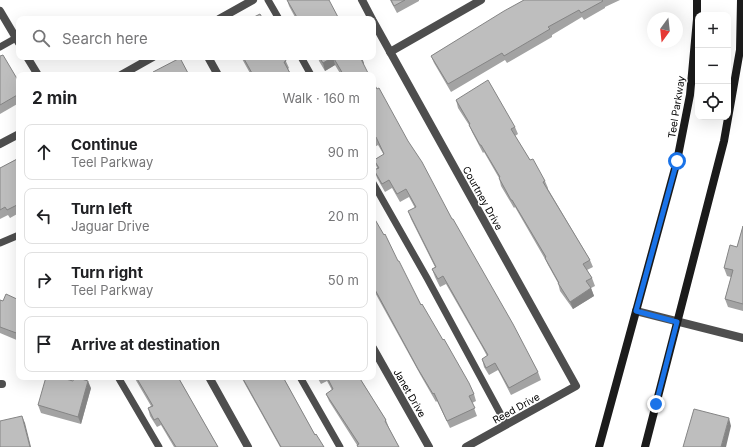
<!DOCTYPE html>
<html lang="en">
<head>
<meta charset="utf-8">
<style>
	body { margin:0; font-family:Inter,sans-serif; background:#f6f6f6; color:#202124 }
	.controls { position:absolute; right:12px; top:12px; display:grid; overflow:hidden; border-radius:8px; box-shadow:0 4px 16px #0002 }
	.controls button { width:36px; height:36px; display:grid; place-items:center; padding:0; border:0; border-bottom:1px solid #e0e0e0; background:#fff; color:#202124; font:20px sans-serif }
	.compass { position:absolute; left:647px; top:12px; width:36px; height:36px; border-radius:50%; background:#fff; box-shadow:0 4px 16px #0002; rotate:195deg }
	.stop { position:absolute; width:12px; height:12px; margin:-9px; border:3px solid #1a73e8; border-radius:50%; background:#fff }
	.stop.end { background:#1a73e8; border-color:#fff; box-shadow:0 1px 4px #0008 }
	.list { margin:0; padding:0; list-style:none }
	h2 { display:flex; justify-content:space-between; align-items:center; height:52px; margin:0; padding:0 16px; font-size:17px }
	h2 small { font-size:13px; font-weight:400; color:#757577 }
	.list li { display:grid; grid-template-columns:26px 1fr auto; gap:12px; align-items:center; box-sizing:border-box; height:56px; margin:0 8px 8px; padding:0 8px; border:1px solid #e0e0e0; border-radius:8px }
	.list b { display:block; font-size:15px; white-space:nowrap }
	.list p { margin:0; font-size:13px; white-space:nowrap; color:#757577 }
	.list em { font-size:13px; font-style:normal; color:#757577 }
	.icon { flex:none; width:22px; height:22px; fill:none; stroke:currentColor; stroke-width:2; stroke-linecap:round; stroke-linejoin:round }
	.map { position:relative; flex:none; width:743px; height:447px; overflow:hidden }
	.search { position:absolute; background:#fff; box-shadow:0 4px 16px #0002; left:16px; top:16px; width:360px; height:44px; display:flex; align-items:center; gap:10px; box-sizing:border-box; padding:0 14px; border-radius:8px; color:#757577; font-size:15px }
	.panel { position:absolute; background:#fff; box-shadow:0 4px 16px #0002; left:16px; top:72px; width:360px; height:308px; border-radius:8px }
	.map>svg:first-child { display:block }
</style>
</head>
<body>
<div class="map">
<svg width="743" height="447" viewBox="0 0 743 447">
	<rect width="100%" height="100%" fill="#fff"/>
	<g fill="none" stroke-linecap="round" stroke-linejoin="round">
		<g stroke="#4e4e4e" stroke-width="7">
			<path d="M 268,0 L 279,19"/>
			<path d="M 0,47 L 16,38"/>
			<path d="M 301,57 L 311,75"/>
			<path d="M 373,183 L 427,278 L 506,424"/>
			<path d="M 0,243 L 19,235"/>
			<path d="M 118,377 L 159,447"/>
			<path d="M 300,377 L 340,447"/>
		</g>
		<g stroke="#4e4e4e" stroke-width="8">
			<path d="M 362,0 L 372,19"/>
			<path d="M 0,11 L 19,43"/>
			<path d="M 219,19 L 253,0"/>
			<path d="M 373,21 L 576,386 L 466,447"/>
			<path d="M 390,52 L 481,0"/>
			<path d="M 27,57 L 38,75"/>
			<path d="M 208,57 L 218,75"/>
			<path d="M 121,75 L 153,57"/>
			<path d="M 0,144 L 19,134"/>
			<path d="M 636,311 L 743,338"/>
			<path d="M 373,348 L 429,447"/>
			<path d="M 209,377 L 248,447"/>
			<path d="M 0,384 L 2,384"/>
		</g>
		<g stroke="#1b1b1b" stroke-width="8">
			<path d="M 599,447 L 677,161 L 690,95 L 697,19 L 697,0"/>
			<path d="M 645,447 L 724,141 L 740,50 L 741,0"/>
		</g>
	</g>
	<g fill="#a3a3a3">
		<path d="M 287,0 L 339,19 L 296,19 L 289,6 Z"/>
		<path d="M 390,0 L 419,0 L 419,1 L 397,13 Z"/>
		<path d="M 524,0 L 620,0 L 605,7 L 605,8 L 584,20 L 582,17 L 552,35 L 552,37 L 507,63 L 505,60 L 451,92 L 434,63 L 431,56 Z"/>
		<path d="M 0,56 L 19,82 L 19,103 L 0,114 Z"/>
		<path d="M 241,57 L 284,57 L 289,68 L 288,69 L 291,75 L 251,75 Z"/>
		<path d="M 318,57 L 362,57 L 364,64 L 341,75 L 335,65 L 325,71 L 319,61 Z"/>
		<path d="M 373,82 L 452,219 L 538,372 L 541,380 L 511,395 L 498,370 L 489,375 L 484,367 L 482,359 L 487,356 L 481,345 L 446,284 L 440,287 L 435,277 L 432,269 L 435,267 L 411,219 L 408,211 L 415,208 L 409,197 L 400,202 L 392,188 L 385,192 L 377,178 L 374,170 L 377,168 L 374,160 L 384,155 L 378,145 L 373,148 Z"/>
		<path d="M 456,100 L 515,127 L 518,134 L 515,136 L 530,160 L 545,181 L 548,188 L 548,189 L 590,260 L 593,267 L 587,270 L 592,278 L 595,286 L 591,288 L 594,296 L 573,309 L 560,291 L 558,283 L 548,265 L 545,259 L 515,207 L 514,208 L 501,186 L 499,178 L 484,152 L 483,153 L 472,132 L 469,125 L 458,108 Z"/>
		<path d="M 19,158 L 19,213 L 10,218 L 8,215 L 0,219 L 0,168 Z"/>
		<path d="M 373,216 L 421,305 L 474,394 L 476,401 L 472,403 L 477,416 L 450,428 L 437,401 L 436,402 L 421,376 L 373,289 Z"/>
		<path d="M 743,226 L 743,311 L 728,307 L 725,299 L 731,277 L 727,276 L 724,268 L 737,247 Z"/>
		<path d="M 0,300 L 3,301 L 19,300 L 19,341 L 0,333 Z"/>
		<path d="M 134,377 L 178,377 L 218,447 L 174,447 L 161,425 L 157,427 L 150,416 L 148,408 L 151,406 Z"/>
		<path d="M 241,377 L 283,377 L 315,435 L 324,447 L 280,447 Z"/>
		<path d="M 317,377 L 359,377 L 386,420 L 389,428 L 399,447 L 358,447 L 357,445 L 329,401 L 326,394 L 332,390 L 327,381 L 321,384 Z"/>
		<path d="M 91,388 L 81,424 L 41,413 L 38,405 Z"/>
	</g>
	<g fill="#858585">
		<path d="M 333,57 L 335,65 L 325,71 L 323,63 Z"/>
		<path d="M 360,57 L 362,57 L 364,64 L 363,65 Z"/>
		<path d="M 591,288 L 594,296 L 573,309 L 570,302 Z"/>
		<path d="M 88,381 L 91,388 L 81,424 L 78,417 Z"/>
		<path d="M 22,416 L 25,423 L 31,447 L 30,447 Z"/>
		<path d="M 729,418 L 731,426 L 726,447 L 721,447 Z"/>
	</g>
	<g fill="#bebebe" stroke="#858585">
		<path d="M 287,0 L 329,0 L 339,19 L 298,19 Z"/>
		<path d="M 391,0 L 405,0 L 394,6 Z"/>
		<path d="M 524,0 L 602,0 L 603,1 L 581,13 L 579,10 L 548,27 L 550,29 L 504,56 L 502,53 L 448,84 L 431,56 L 504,11 Z"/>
		<path d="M 260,14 L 263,19 L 250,19 Z"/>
		<path d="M 3,55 L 19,82 L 19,94 L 0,105 L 0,56 Z"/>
		<path d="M 243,57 L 284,57 L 286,61 L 284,62 L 291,75 L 253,75 Z"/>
		<path d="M 319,57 L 361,57 L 360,57 L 369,75 L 341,75 L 343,74 L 333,57 L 323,63 Z"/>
		<path d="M 180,58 L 189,75 L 155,75 L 153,72 Z"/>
		<path d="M 488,80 L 515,127 L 511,129 L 530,160 L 533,159 L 545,181 L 543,182 L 590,260 L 583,264 L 592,278 L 586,281 L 591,288 L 570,302 L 558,283 L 559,283 L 545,258 L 546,257 L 512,200 L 511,200 L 499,178 L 500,177 L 481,145 L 480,145 L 469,125 L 470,124 L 456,100 Z"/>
		<path d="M 373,82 L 377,89 L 379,88 L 408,141 L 422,162 L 452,219 L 453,219 L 513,324 L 538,372 L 509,388 L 495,363 L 486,368 L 482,359 L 488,355 L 478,338 L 443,276 L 438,279 L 432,269 L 436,267 L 408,211 L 416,207 L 406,189 L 397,194 L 389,180 L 382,184 L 374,170 L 379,168 L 374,160 L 384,154 L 376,137 L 373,139 Z"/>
		<path d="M 19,158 L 19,204 L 7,210 L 5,207 L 0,210 L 0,168 Z"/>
		<path d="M 373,216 L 384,235 L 385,234 L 398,261 L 399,261 L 421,305 L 422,304 L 443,340 L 444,339 L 469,383 L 474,394 L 469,396 L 475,408 L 447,421 L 434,393 L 433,394 L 418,369 L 373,286 Z"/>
		<path d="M 743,226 L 743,304 L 725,299 L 733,270 L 724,268 L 730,245 L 737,247 Z"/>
		<path d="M 6,294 L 19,300 L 19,334 L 0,327 L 0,300 L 3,301 Z"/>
		<path d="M 46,377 L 58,377 L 73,381 L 74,377 L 75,377 L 88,381 L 78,417 L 38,405 Z"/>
		<path d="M 136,377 L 178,377 L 218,447 L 176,447 L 158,418 L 154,420 L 148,408 L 153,406 Z"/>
		<path d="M 242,377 L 283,377 L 315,435 L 316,434 L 324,447 L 281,447 Z"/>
		<path d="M 327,377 L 359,377 L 386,420 L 385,421 L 399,447 L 358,447 L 357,445 L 359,444 L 326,394 L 333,389 Z"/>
		<path d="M 694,409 L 729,418 L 721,447 L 683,447 Z"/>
		<path d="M 22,416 L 30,447 L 0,447 L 0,421 Z"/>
	</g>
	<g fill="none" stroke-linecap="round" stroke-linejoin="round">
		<path stroke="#1a73e8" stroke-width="5" d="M 656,404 L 677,322 L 636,311 L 677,161"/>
	</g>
	<g text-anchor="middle" stroke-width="3" stroke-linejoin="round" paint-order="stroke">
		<g font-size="10" fill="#000" stroke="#fff">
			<text transform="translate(676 107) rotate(-81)" y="4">Teel Parkway</text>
			<text transform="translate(483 198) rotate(61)" y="4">Courtney Drive</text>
			<text transform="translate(410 393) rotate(60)" y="4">Janet Drive</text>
			<text transform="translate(516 408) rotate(-29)" y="4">Reed Drive</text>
		</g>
	</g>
</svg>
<div class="controls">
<button>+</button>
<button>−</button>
<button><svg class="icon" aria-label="locate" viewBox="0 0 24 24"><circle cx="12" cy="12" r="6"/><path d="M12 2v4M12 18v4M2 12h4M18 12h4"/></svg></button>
</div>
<svg class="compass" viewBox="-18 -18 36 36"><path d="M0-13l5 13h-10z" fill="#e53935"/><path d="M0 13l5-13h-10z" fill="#757577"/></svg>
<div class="stop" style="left:677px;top:161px"></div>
<div class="stop end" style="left:656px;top:404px"></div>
<div class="search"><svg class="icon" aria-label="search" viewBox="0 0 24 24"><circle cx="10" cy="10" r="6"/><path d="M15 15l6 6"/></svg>Search here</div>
<section class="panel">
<h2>2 min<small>Walk · 160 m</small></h2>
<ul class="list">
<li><svg class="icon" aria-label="ahead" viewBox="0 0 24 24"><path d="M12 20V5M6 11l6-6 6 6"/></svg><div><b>Continue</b><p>Teel Parkway</p></div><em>90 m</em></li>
<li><svg class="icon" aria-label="left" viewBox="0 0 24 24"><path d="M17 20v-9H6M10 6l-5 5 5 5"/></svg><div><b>Turn left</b><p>Jaguar Drive</p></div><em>20 m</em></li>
<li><svg class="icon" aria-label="right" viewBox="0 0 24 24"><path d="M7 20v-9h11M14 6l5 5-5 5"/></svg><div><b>Turn right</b><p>Teel Parkway</p></div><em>50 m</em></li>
<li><svg class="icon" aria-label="arrive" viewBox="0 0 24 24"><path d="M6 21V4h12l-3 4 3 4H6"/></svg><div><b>Arrive at destination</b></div></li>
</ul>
</section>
</div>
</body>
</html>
